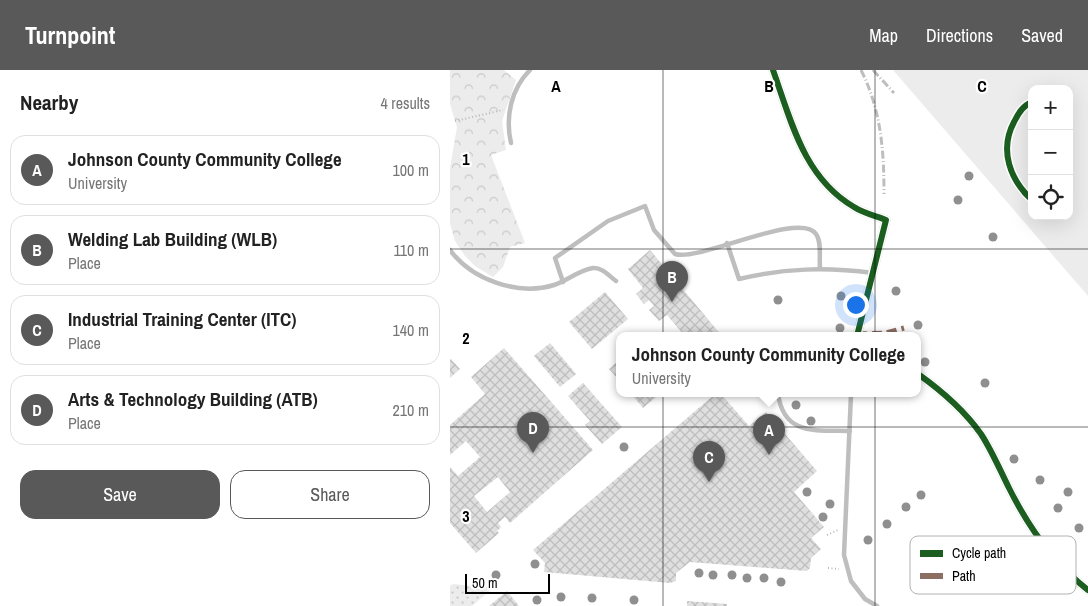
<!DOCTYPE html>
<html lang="en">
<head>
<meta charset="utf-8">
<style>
	body { margin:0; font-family:"Archivo Narrow",sans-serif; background:#f6f6f6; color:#222 }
	.controls { position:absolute; right:15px; top:15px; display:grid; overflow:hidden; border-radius:10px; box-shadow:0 5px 20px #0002 }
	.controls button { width:45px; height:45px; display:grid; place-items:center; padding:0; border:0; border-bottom:1px solid #e0e0e0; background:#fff; color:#222; font:25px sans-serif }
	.scale { position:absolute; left:15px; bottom:12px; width:85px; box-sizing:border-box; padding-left:5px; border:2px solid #000; border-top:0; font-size:14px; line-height:18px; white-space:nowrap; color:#000; -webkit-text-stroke:4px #fff; paint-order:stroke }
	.you { position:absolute; left:405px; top:234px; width:18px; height:18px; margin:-12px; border:4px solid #fff; border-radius:50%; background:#1a73e8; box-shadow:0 0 0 8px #1a73e833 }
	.badge { display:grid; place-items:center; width:32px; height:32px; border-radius:50%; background:#595959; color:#fff; font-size:16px; font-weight:700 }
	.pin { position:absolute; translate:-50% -41px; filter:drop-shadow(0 1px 2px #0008) }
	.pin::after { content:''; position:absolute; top:26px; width:18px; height:15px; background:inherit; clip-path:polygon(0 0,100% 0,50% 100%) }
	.popup { position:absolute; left:166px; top:262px; width:305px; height:65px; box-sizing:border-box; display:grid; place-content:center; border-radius:10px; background:#fff; filter:drop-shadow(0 1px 4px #0005); font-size:16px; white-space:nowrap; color:#767676 }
	.popup b { font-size:19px; color:#222 }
	.popup::after { content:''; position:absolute; left:50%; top:100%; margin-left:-10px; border:10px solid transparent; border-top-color:#fff }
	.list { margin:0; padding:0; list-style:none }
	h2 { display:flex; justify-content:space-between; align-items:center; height:65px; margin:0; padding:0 20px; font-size:21px }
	h2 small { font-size:16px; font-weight:400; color:#767676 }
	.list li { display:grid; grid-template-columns:32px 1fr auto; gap:15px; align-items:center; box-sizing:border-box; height:70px; margin:0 10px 10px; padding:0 10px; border:1px solid #e0e0e0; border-radius:15px }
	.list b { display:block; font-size:19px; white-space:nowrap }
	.list p { margin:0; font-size:16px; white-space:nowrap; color:#767676 }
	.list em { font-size:16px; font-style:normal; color:#767676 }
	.actions { display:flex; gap:10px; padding:15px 20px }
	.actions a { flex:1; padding:11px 0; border:1px solid #595959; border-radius:15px; text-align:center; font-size:18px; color:#595959 }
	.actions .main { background:#595959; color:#fff }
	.icon { flex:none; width:28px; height:28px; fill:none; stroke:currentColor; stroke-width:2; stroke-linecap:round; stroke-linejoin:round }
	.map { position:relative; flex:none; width:638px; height:536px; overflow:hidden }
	header { display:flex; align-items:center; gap:30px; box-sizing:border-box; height:70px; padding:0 25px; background:#595959; color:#fff }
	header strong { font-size:24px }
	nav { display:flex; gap:28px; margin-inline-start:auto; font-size:18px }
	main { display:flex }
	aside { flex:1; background:#fff }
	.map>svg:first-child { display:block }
</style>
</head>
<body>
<header>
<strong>Turnpoint</strong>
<nav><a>Map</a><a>Directions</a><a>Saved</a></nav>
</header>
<main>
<aside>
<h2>Nearby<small>4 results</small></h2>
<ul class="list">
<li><span class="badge">A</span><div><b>Johnson County Community College</b><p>University</p></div><em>100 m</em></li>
<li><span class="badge">B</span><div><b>Welding Lab Building (WLB)</b><p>Place</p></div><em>110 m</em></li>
<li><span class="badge">C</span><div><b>Industrial Training Center (ITC)</b><p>Place</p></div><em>140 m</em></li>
<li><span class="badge">D</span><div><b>Arts &amp; Technology Building (ATB)</b><p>Place</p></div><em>210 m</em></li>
</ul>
<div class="actions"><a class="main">Save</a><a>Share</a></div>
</aside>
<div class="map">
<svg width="638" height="536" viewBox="0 0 638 536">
	<defs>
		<pattern id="grass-dots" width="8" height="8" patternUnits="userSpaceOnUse" patternTransform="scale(1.25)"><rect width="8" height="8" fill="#ececec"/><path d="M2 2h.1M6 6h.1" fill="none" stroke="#c9c9c9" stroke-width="1.8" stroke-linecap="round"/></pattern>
		<pattern id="forest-crowns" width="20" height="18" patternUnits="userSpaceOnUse" patternTransform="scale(1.25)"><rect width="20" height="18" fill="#ececec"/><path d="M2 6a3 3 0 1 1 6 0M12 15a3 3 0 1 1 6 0" fill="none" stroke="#c9c9c9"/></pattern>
		<pattern id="building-cross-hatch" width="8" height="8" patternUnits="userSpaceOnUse" patternTransform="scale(1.25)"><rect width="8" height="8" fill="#dfdfdf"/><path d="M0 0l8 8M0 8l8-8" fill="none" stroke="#bebebe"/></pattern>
	</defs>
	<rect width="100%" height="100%" fill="#fff"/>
	<path fill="url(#grass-dots)" d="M 3,514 L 43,518 L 22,536 L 0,536 L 0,516 Z"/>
	<path fill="url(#forest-crowns)" d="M 0,0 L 54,0 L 66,10 L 52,51 L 56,80 L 41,85 L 75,173 L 60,177 L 53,197 L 43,207 L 25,196 L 15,186 L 5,171 L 0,154 L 0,98 L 7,57 L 0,34 Z"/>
	<path fill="#ececec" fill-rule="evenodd" d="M 443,0 L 638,0 L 638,226 ZM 582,19 L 619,19 L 619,146 L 582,146 Z"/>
	<g fill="url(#building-cross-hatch)" fill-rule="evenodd">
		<path d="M 200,180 L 272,266 L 235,266 L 217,245 L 209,251 L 199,240 L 204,236 L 199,230 L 194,234 L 186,224 L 193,218 L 178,199 Z"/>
		<path d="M 155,222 L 178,249 L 142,279 L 119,252 Z"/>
		<path d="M 100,273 L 126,304 L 110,317 L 84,286 Z"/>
		<path d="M 54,278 L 143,380 L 60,453 L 55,447 L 48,453 L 51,457 L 47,461 L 49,463 L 26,483 L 0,453 L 0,397 L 8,406 L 30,387 L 16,371 L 0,385 L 0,355 L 35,324 L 21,307 ZM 48,407 L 60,422 L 37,442 L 24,426 Z"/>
		<path d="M 1,289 L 10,299 L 0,308 L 0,290 Z"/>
		<path d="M 170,289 L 170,311 L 159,299 Z"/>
		<path d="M 133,313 L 172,357 L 152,374 L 135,355 L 140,351 L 118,326 Z"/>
		<path d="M 181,324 L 210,324 L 193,338 Z"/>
		<path d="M 265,324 L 271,324 L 299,356 L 316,342 L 367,401 L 344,422 L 374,457 L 361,468 L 371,479 L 361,488 L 360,498 L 357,501 L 240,492 L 226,503 L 226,511 L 220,513 L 94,502 L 95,493 L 83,480 Z"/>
		<path d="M 57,521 L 69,536 L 39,536 Z"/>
		<path d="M 237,531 L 277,534 L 277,536 L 237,536 Z"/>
	</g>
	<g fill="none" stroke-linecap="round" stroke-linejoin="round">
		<g stroke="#b9b9b9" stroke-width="2" stroke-dasharray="1 2.5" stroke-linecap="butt">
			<path d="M 5,51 L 53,40"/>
			<path d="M 377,465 L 388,460"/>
			<path d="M 378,498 L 389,499"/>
		</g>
		<g stroke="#bebebe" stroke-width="4.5">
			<path d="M 61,73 C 55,47 61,19 80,0"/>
			<path d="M 277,173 L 289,209 C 335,198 376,197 423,203"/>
			<path d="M 0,180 C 22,210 68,226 104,215 C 117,211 129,200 143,198 C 152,197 159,206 166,211"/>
			<path d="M 113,212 L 105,188 L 158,151 L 195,136 L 204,160 L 225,184 C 249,192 350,140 366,164 C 372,172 369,188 370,198"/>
			<path d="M 328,324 C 334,366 366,360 400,361"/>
			<path d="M 401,324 L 394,485 L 401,511 L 415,529 L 427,536"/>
		</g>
		<g stroke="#bebebe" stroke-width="9">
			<path d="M 323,0 C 341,51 354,108 404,137 C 413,143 426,146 436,150 L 407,266"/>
			<path d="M 468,304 C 492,321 514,340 531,364 C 542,381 550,400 559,418 C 579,458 603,493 638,520"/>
		</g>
		<g stroke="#bebebe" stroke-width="3" stroke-dasharray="8 2.5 1 2.5" stroke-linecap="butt">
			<path d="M 411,0 C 431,40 434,80 434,124"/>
			<path d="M 423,0 L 444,23"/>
		</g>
		<path stroke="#8d6e63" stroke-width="5" stroke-dasharray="10 5" stroke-linecap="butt" d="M 407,264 L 436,263 L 454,258"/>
		<defs>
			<g id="cycleway">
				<path d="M 323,0 C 341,51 354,108 404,137 C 413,143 426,146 436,150 L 407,266"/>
				<path d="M 582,32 C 573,35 568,44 564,52 C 549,80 560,110 582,130"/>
				<path d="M 468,304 C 492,321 514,340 531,364 C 542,381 550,400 559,418 C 579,458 603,493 638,520"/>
			</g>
		</defs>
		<use href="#cycleway" stroke="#fff" stroke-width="9"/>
		<use href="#cycleway" stroke="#1b5e20" stroke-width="6"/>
	</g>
	<g fill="#8f8f8f">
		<circle cx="519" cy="106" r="4.5"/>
		<circle cx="508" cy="130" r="4.5"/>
		<circle cx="543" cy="167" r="4.5"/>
		<circle cx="446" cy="221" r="4.5"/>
		<circle cx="391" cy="226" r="4.5"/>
		<circle cx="328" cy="230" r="4.5"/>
		<circle cx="468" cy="255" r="4.5"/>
		<circle cx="390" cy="258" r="4.5"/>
		<circle cx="475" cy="292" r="4.5"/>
		<circle cx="535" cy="313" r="4.5"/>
		<circle cx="346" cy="335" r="4.5"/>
		<circle cx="361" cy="351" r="4.5"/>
		<circle cx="174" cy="377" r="4.5"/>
		<circle cx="564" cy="389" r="4.5"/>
		<circle cx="590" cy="410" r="4.5"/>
		<circle cx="357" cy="422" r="4.5"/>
		<circle cx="618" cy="422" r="4.5"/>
		<circle cx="471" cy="425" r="4.5"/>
		<circle cx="380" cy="434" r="4.5"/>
		<circle cx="456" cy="437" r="4.5"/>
		<circle cx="608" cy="438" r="4.5"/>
		<circle cx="373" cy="447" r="4.5"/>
		<circle cx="437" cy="454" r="4.5"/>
		<circle cx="629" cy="458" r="4.5"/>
		<circle cx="418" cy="470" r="4.5"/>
		<circle cx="85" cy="494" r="4.5"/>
		<circle cx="249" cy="503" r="4.5"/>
		<circle cx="46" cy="505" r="4.5"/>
		<circle cx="263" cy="505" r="4.5"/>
		<circle cx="282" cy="505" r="4.5"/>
		<circle cx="297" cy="508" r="4.5"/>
		<circle cx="314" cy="508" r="4.5"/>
		<circle cx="331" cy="512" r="4.5"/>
		<circle cx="111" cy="527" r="4.5"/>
		<circle cx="142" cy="528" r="4.5"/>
		<circle cx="87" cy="530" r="4.5"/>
		<circle cx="184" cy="530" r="4.5"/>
	</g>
	<path fill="none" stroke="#000" stroke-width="1" stroke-opacity="0.55" d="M 213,0 L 213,536M 425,0 L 425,536M 0,179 L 638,179M 0,357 L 638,357"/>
	<rect x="460" y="466" width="166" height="58" rx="8" fill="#fff" stroke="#b2b2b2" stroke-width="1"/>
	<rect x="470" y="480" width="23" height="7" fill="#1b5e20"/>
	<rect x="470" y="503" width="23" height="6" fill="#8d6e63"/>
	<g font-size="14" fill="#000">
		<text x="502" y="488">Cycle path</text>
		<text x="502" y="511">Path</text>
	</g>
	<g font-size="16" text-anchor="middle" font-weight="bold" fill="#000" stroke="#fff" stroke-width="4.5" stroke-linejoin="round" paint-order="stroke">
		<text x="106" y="22">A</text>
		<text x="319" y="22">B</text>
		<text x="532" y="22">C</text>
		<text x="16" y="95">1</text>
		<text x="16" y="274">2</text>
		<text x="16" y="452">3</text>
	</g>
</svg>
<div class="controls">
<button>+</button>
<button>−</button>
<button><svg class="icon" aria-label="locate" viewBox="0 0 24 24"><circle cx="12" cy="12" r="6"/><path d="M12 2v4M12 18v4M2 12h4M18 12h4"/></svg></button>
</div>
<div class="scale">50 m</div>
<div class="you"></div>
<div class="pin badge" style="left:319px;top:385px">A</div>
<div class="popup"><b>Johnson County Community College</b>University</div>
<div class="pin badge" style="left:222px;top:232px">B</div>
<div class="pin badge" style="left:259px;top:412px">C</div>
<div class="pin badge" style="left:83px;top:383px">D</div>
</div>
</main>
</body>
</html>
